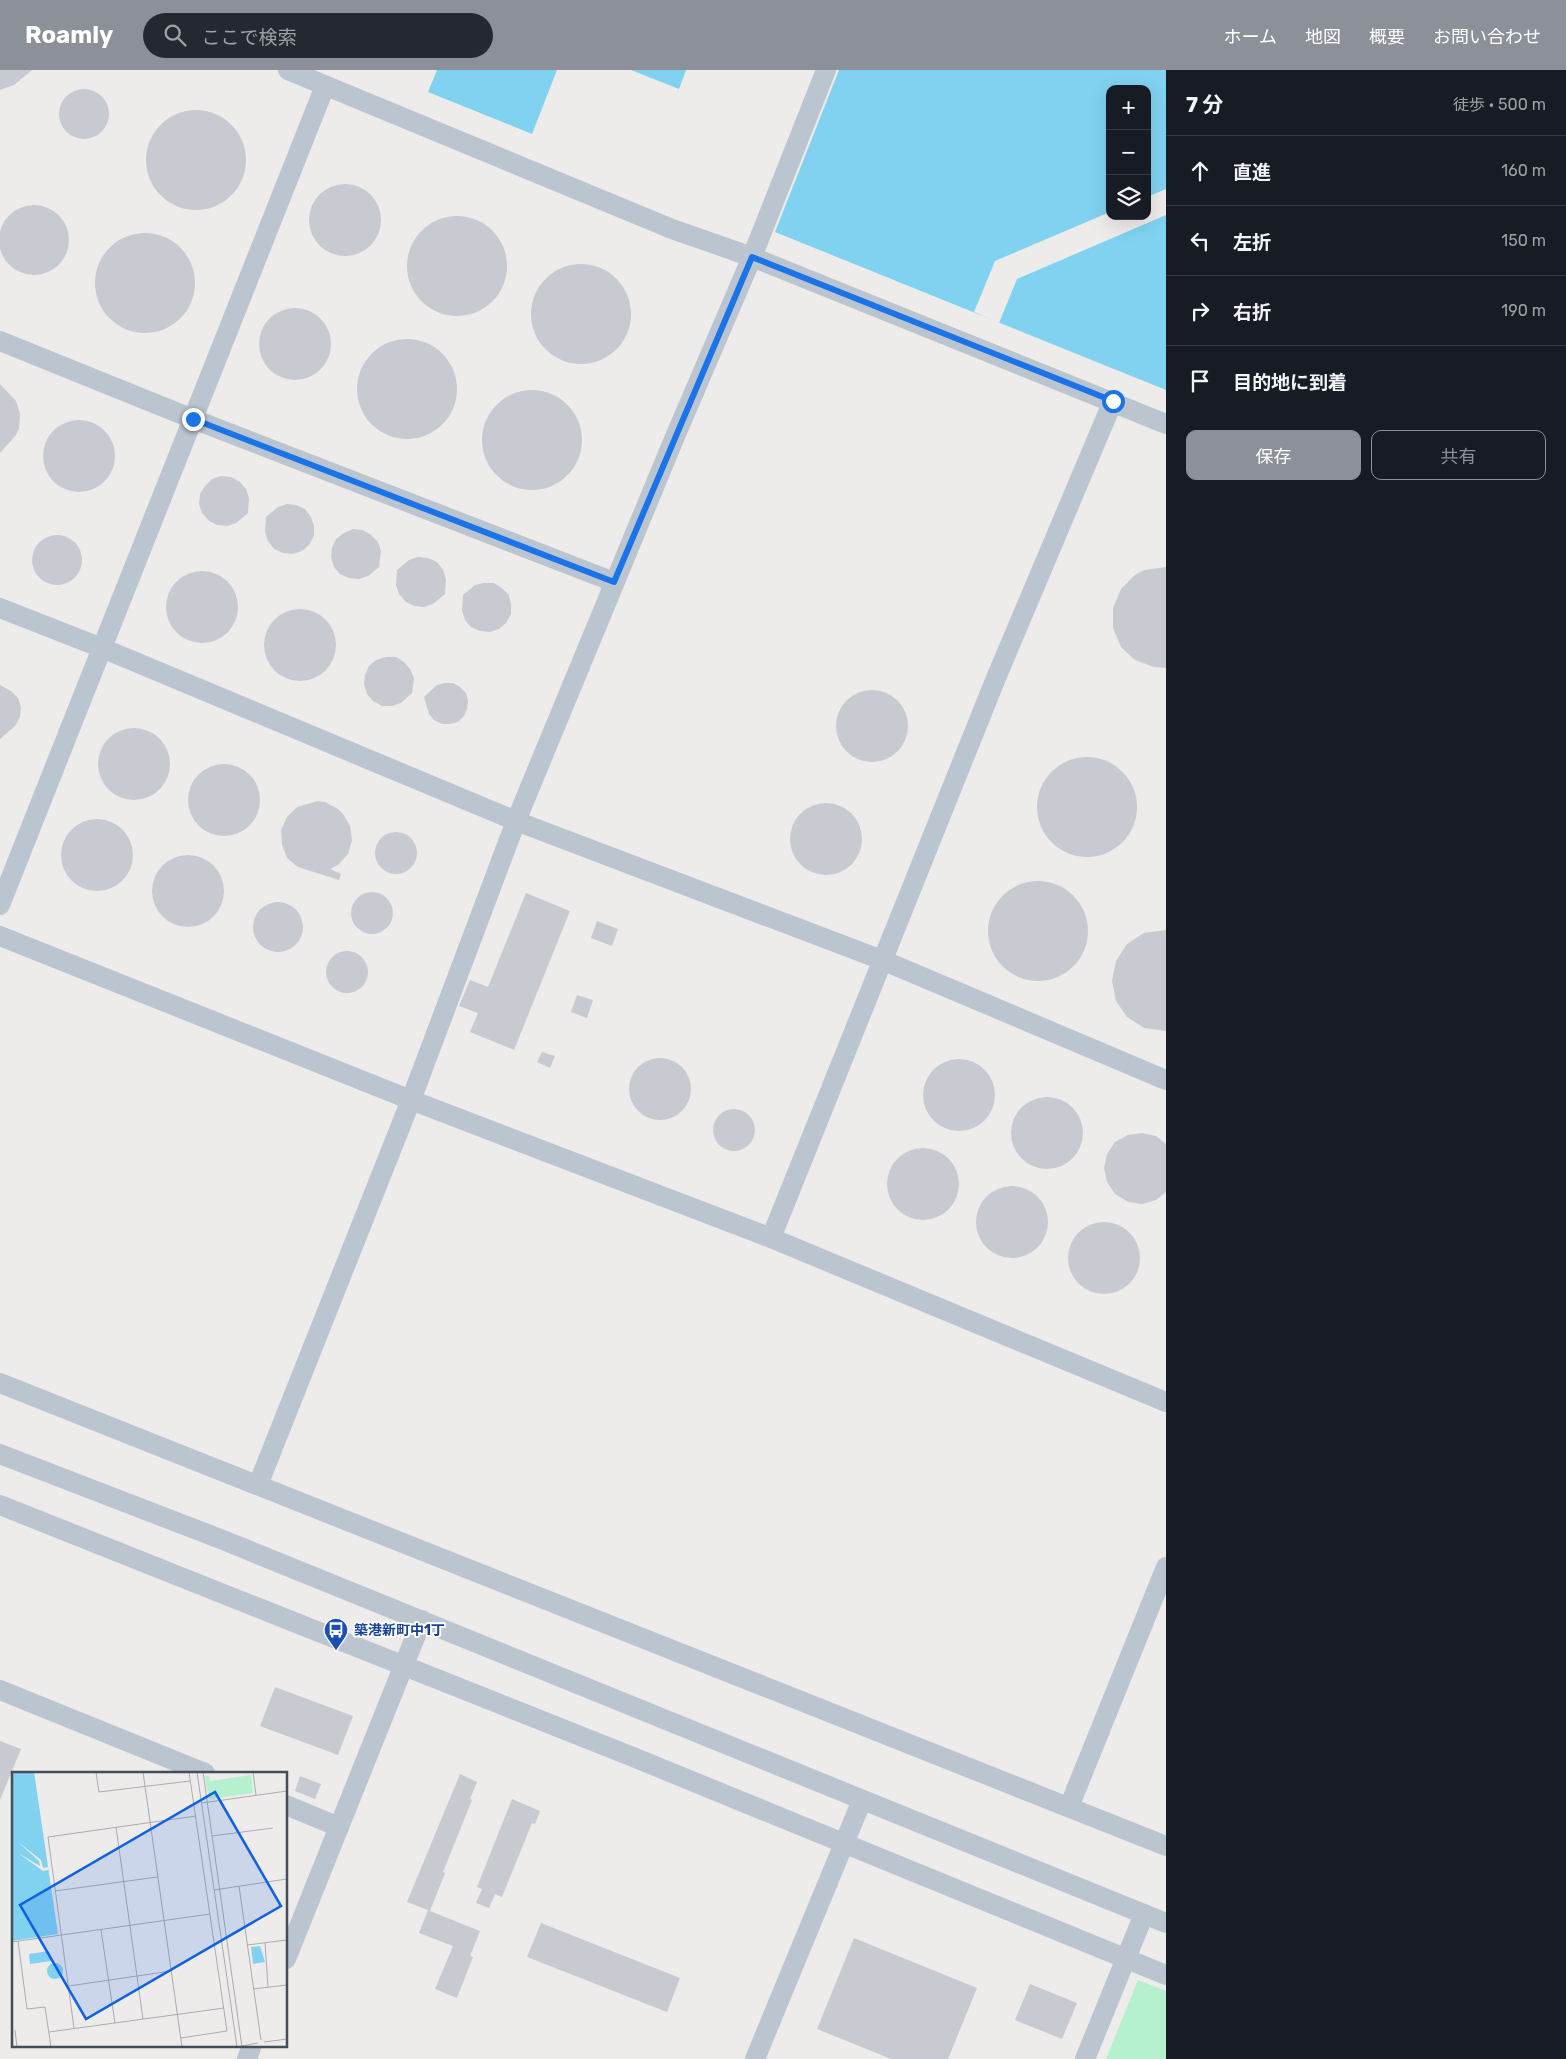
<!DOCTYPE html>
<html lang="ja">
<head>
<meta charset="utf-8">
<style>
	body { margin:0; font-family:Rubik,"Noto Sans JP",sans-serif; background:#242831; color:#f1f3f6 }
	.controls { position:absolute; right:15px; top:15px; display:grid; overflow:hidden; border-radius:10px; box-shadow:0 5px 20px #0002 }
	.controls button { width:45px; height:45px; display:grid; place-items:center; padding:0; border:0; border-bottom:1px solid #363941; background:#171b24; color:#f1f3f6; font:25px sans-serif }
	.stop { position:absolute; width:15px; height:15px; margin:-11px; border:4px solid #1a73e8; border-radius:50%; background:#fff }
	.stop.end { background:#1a73e8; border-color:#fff; box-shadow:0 1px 5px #0008 }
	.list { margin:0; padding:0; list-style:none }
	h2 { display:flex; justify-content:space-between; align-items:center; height:65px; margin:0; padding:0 20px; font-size:21px }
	h2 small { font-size:16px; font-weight:400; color:#9ea1a6 }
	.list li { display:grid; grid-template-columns:32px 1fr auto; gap:15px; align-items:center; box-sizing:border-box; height:70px; padding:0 20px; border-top:1px solid #363941 }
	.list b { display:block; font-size:19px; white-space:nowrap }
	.list em { font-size:16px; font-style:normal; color:#9ea1a6 }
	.actions { display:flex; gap:10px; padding:15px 20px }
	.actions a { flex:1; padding:11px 0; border:1px solid #8c9099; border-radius:10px; text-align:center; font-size:18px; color:#8c9099 }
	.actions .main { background:#8c9099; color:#fff }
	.icon { flex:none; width:28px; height:28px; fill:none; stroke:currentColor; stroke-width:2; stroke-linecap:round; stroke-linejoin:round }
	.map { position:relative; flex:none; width:1166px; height:1989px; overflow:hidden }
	header { display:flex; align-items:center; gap:30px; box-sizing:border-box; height:70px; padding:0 25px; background:#8c9099; color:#fff }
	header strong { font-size:24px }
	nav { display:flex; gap:28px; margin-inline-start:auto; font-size:18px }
	.search { width:350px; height:45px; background:#242831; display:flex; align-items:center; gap:12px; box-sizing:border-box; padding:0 18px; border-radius:28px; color:#9ea1a6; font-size:19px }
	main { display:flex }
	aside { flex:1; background:#171b24 }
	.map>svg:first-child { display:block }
</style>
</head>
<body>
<header>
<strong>Roamly</strong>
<div class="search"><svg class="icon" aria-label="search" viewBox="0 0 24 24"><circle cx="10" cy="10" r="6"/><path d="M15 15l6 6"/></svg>ここで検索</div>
<nav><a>ホーム</a><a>地図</a><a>概要</a><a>お問い合わせ</a></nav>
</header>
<main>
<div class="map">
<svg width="1166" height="1989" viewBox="0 0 1166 1989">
	<rect width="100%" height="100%" fill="#eeebeb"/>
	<path fill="#b5f0cf" d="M 1138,1910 L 1166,1921 L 1166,1989 L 1106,1989 Z"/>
	<g fill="#80d2f0" fill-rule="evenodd">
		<path d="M 437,0 L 557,0 L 532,64 L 428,22 Z"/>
		<path d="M 631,0 L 686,0 L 679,19 Z"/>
		<path d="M 839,0 L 1166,0 L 1166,320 L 775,162 ZM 1110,19 L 1147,19 L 1147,146 L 1110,146 Z"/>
	</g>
	<path fill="#eeebeb" d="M 1166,119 L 1166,145 L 1017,209 L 999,253 L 974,242 L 995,191 L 1110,142 L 1110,146 L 1147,146 L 1147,127 Z"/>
	<g fill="#c8cad1">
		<path d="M 0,0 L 32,0 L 14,15 L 0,20 Z"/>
		<circle cx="84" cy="44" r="25"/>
		<circle cx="196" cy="90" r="50"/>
		<circle cx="345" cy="150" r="36"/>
		<circle cx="34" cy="170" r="35"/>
		<circle cx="457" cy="196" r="50"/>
		<circle cx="145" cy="213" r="50"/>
		<circle cx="581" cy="244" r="50"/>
		<circle cx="295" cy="274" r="36"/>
		<circle cx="407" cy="319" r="50"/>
		<path d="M 0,314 L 16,331 L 20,344 L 19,359 L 16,365 L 0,383 Z"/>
		<circle cx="532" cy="370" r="50"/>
		<circle cx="79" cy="386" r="36"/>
		<path d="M 221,406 L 231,407 L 240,412 L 246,419 L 249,428 L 248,443 L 236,453 L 227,456 L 217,455 L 209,451 L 202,443 L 199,434 L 200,424 L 205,416 L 212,409 Z"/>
		<path d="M 287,434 L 296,435 L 305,439 L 311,447 L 314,456 L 314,466 L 309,475 L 302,481 L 293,484 L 283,483 L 274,479 L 268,471 L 265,462 L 266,447 L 278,437 Z"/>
		<path d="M 353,459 L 363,460 L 371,465 L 378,472 L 381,481 L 379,497 L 368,506 L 359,509 L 349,508 L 340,504 L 334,497 L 331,487 L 332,478 L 336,469 L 344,463 Z"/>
		<circle cx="57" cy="490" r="25"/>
		<path d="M 418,487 L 428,488 L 437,492 L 443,500 L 446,509 L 445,524 L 433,534 L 424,537 L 414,536 L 406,532 L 399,524 L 396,515 L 397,500 L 409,490 Z"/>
		<path d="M 1166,497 L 1166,598 L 1154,597 L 1135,590 L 1121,577 L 1113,558 L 1113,538 L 1121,519 L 1135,505 L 1144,500 Z"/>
		<circle cx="202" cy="537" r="36"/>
		<path d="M 484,513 L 494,513 L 502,518 L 509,525 L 511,534 L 511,544 L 506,553 L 499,559 L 490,562 L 480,561 L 471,557 L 465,550 L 462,540 L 463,525 L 475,515 Z"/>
		<circle cx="300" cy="575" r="36"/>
		<path d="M 386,587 L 396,587 L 404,592 L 410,599 L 414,608 L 412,623 L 401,633 L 392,636 L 382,636 L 373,631 L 367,624 L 364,614 L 365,605 L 369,596 L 376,590 Z"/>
		<path d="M 445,613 L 453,613 L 460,617 L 466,623 L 468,631 L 467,639 L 464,646 L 458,652 L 450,654 L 442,654 L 434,650 L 429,644 L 424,627 L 437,615 Z"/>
		<path d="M 0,615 L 11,621 L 18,628 L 21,637 L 20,647 L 15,656 L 0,669 Z"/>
		<circle cx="872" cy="656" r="36"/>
		<circle cx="134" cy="694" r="36"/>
		<circle cx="1087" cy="737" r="50"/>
		<circle cx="224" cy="730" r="36"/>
		<path d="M 318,731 L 325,732 L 338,739 L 343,744 L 350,756 L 352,770 L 348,784 L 338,795 L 330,799 L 341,804 L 339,810 L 298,797 L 287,788 L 282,775 L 281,760 L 287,747 L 297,737 Z"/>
		<circle cx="826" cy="769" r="36"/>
		<circle cx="97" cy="785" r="36"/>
		<circle cx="396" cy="783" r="21"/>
		<circle cx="188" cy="821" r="36"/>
		<circle cx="1038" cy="861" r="50"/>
		<circle cx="372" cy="843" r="21"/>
		<path d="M 526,823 L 570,841 L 514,980 L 470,962 L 478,943 L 459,936 L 470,910 L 488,917 Z"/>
		<circle cx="278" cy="857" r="25"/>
		<path d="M 597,851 L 618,859 L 612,876 L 591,868 Z"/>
		<path d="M 1166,860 L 1166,961 L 1144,958 L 1127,947 L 1116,931 L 1112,911 L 1116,891 L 1127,874 L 1144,863 Z"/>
		<circle cx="347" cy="902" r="21"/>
		<path d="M 577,925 L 593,930 L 587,948 L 571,942 Z"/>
		<path d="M 542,982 L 555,986 L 550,998 L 537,992 Z"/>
		<circle cx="660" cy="1019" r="31"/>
		<circle cx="959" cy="1025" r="36"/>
		<circle cx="1047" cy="1063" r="36"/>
		<circle cx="734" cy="1060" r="21"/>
		<path d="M 1142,1063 L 1156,1066 L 1166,1074 L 1166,1122 L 1156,1130 L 1142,1134 L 1128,1132 L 1115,1124 L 1107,1112 L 1104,1098 L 1107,1084 L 1115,1072 L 1128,1065 Z"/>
		<circle cx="923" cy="1114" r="36"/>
		<circle cx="1012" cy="1152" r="36"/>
		<circle cx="1104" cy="1188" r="36"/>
		<path d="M 275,1617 L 353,1646 L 338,1685 L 260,1656 Z"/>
		<path d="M 0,1671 L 21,1679 L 0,1730 Z"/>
		<path d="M 460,1704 L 477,1712 L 470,1729 L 472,1730 L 443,1802 L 445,1803 L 430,1841 L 480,1861 L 470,1886 L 473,1887 L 457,1928 L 435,1919 L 453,1876 L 419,1863 L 428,1840 L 407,1832 Z"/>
		<path d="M 300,1706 L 321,1714 L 315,1729 L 295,1721 Z"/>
		<path d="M 512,1729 L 540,1741 L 535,1754 L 532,1753 L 502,1827 L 495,1824 L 489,1838 L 476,1833 L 482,1819 L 477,1817 Z"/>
		<path d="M 541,1853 L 680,1908 L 667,1942 L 527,1887 Z"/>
		<path d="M 854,1868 L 977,1918 L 948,1989 L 891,1989 L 817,1959 Z"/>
		<path d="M 1030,1914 L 1077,1933 L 1062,1969 L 1015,1950 Z"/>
	</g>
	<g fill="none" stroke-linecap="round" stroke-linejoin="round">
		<g stroke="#bbc5cf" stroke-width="20">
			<path d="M 288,0 L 672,159 L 752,187 L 1166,354"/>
			<path d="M 0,271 L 193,349 L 614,512"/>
			<path d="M 0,538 L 102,578 L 516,751 L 882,890 L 1166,1010"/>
			<path d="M 0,835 L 325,16"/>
			<path d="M 0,866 L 411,1030 L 771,1168 L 1166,1332"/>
			<path d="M 771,1168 L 996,608 L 1113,331"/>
			<path d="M 0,1313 L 1166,1776"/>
			<path d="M 0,1384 L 223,1470 L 1166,1853"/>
			<path d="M 258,1415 L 411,1030 L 516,751 L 674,369 L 752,187 L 826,0"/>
			<path d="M 0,1435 L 633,1687 L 1166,1905"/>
			<path d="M 0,1620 L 205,1703"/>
			<path d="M 286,1735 L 339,1757"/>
			<path d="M 1069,1737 L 1166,1497"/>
			<path d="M 286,1889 L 422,1550"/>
			<path d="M 247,1989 L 252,1975"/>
			<path d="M 755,1989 L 862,1730"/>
			<path d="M 1085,1989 L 1144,1844"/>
		</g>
	</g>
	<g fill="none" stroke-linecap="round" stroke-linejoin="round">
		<path stroke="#1a73e8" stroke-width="6" d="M 193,349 L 614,512 L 752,187 L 1113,331"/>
	</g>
	<defs>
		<symbol id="bus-pin" viewBox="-11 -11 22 30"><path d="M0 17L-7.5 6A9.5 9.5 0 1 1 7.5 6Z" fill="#1a4fb4" stroke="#fff"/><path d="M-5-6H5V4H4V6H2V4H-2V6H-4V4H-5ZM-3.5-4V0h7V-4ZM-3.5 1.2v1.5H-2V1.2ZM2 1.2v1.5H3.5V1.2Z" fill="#fff"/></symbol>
	</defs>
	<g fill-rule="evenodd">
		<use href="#bus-pin" x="322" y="1546" width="28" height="38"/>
	</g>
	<g text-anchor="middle" stroke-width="4" stroke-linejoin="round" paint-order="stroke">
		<g font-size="14" font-weight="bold" fill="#164399" stroke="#fff" text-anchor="start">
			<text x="354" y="1565">築港新町中1丁</text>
		</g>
	</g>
	<g transform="translate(12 1702)">
		<rect width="275" height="275" fill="#eeebeb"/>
		<path d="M 239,3 L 241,21 L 197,27 L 193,4 L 197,4 L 198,9 Z" fill="#b5f0cf"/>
		<path d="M 0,0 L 22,0 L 46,162 L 0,169 ZM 248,174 L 253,190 L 241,192 L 239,175 ZM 37,179 L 39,189 L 18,192 L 17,182 ZM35 199a8 8 0 1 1 16 0a8 8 0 1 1-16 0Z" fill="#80d2f0"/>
		<path d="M 5,69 L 29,88 L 31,96 L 36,95 L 37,98 L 31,99 L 6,81 L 28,94 L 27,89 Z" fill="#eeebeb"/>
		<path fill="none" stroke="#aaacb1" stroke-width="1" d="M 84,0 L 87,20 L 178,9M 131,0 L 170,275M 185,0 L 225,275 L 246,271M 191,0 L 230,275M 241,0 L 244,23M 190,31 L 275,19M 104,55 L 131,247M 200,64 L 261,56M 227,114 L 249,268M 202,118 L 275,107M 43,119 L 145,105M 89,158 L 103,251M 6,169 L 15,237 L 33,235 L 39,275M 0,170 L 198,142M 253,171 L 256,215M 235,173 L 275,168M 57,214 L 159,199M 241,217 L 275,213M 62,256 L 36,65 L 184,44M 3,258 L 5,275M 37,260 L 212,236M 169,266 L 215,259 L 177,0M 252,270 L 275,267"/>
		<path fill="#0f61e4" fill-opacity="0.15" stroke="#0f61e4" stroke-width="2.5" d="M 203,20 L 269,134 L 74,247 L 8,133 Z"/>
		<rect width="275" height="275" fill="none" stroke="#434e59" stroke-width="2.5"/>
	</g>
</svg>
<div class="controls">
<button>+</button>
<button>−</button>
<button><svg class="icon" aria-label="layers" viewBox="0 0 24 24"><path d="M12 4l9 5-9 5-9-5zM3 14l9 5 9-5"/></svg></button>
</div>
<div class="stop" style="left:1113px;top:331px"></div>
<div class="stop end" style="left:193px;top:349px"></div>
</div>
<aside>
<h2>7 分<small>徒歩 · 500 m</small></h2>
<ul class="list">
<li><svg class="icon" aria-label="ahead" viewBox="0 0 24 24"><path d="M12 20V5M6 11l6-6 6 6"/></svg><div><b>直進</b></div><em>160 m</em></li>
<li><svg class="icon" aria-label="left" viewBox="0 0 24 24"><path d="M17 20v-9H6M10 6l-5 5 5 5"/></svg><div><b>左折</b></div><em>150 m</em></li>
<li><svg class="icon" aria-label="right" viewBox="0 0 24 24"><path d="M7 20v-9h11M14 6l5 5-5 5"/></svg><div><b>右折</b></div><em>190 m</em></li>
<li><svg class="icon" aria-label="arrive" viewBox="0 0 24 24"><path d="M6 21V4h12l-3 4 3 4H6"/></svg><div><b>目的地に到着</b></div></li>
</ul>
<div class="actions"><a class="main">保存</a><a>共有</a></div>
</aside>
</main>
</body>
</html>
